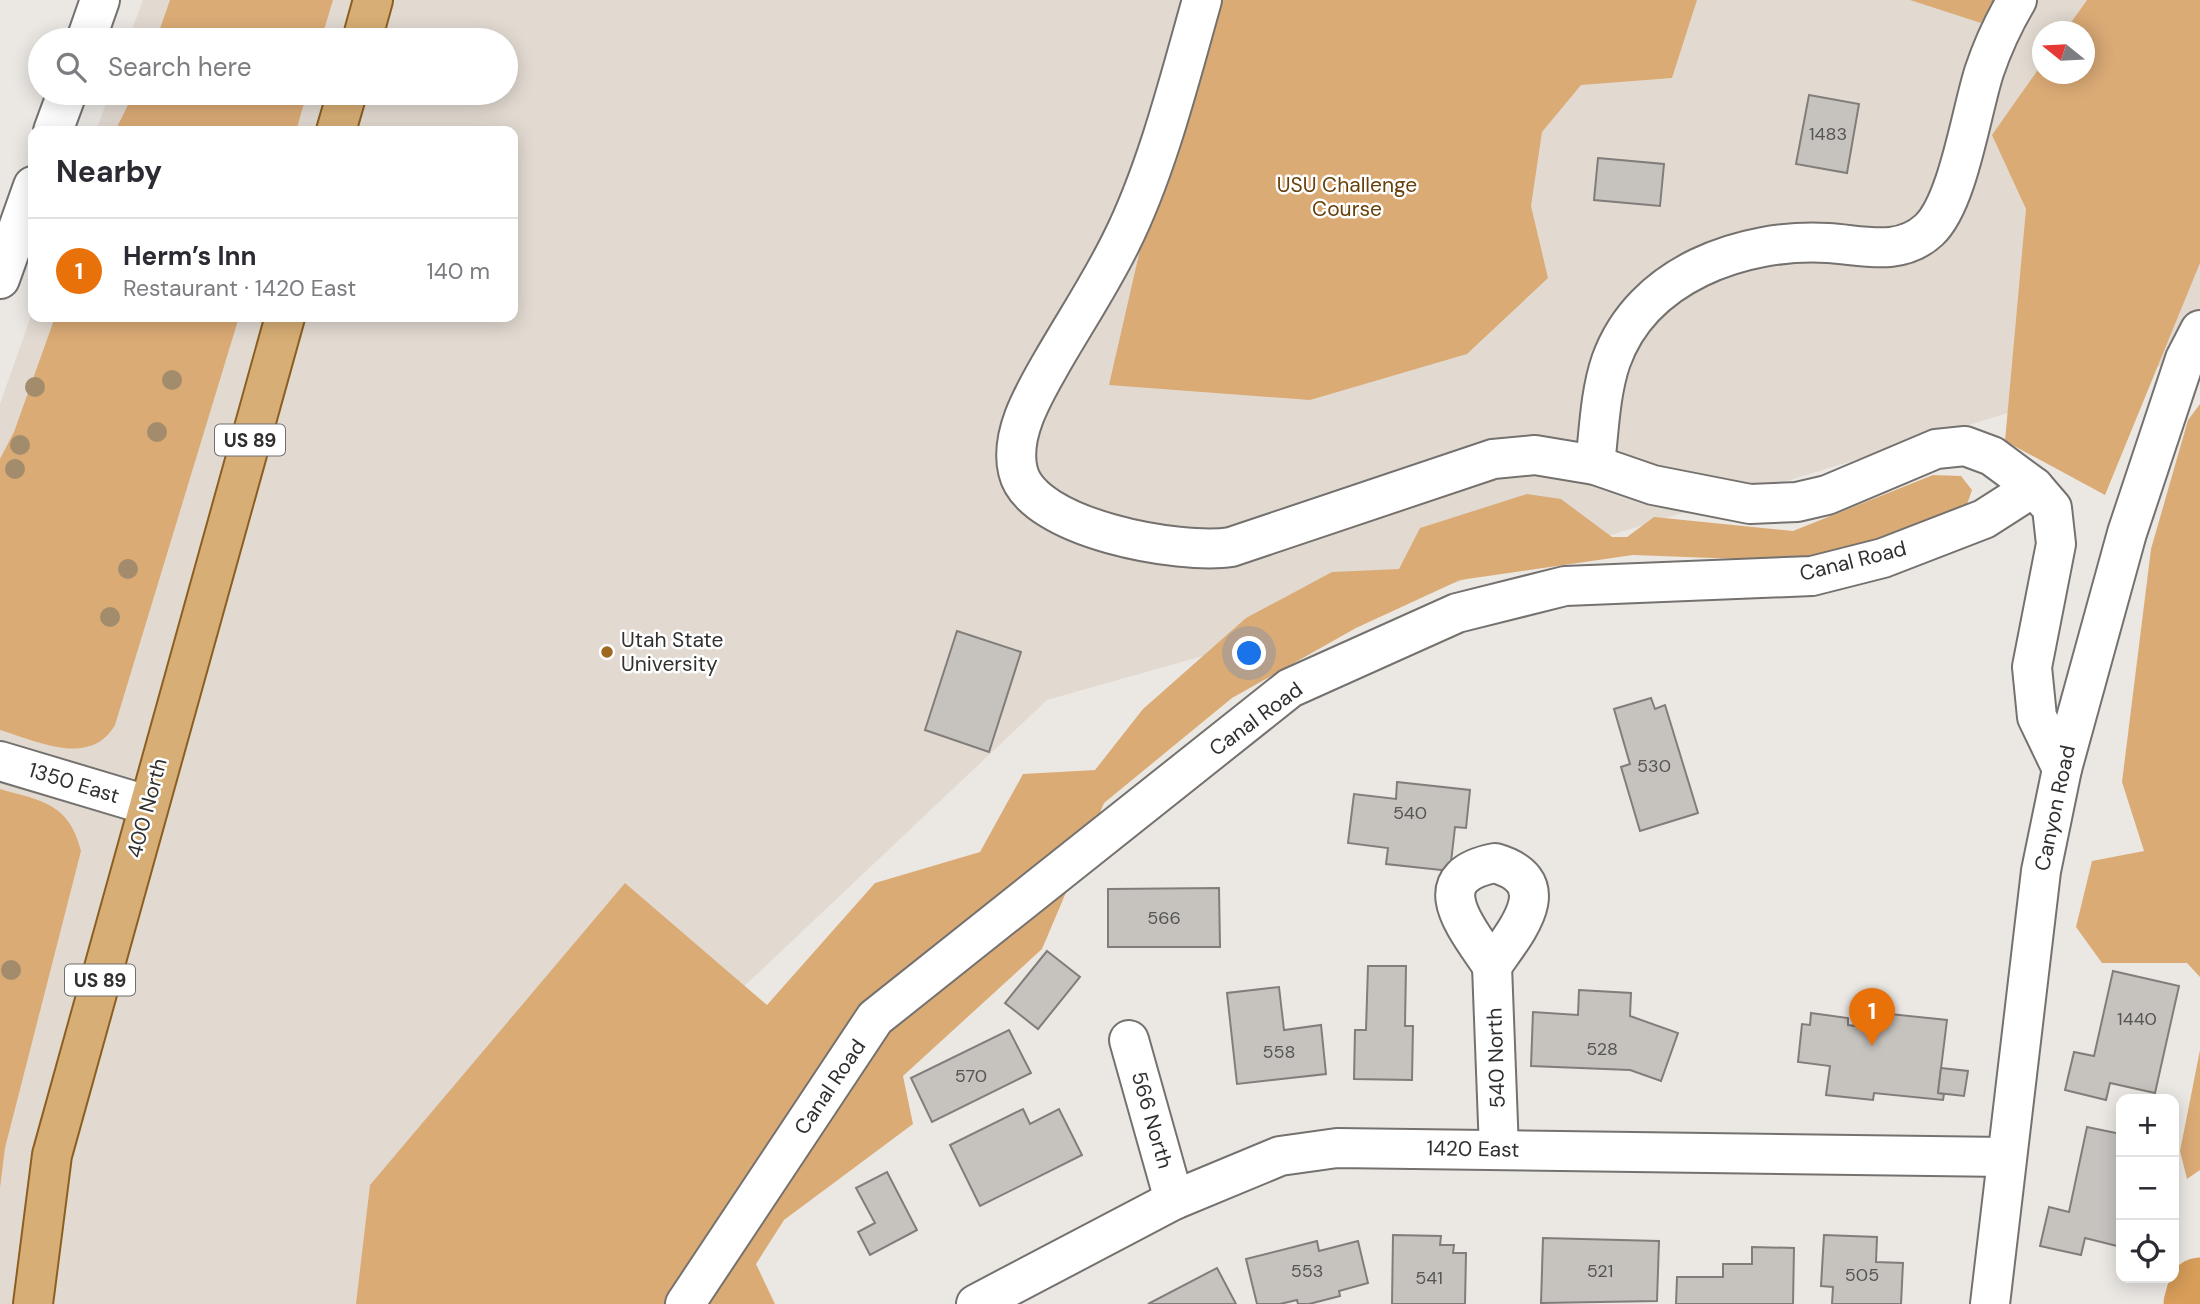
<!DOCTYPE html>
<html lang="en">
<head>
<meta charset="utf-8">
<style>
	body { margin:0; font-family:"DM Sans",sans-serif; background:#f2f2f3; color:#2b2b33 }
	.controls { position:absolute; right:21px; bottom:21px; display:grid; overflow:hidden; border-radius:14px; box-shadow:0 4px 18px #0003 }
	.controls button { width:63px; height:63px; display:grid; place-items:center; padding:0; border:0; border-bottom:2px solid #e1e1e2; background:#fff; color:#2b2b33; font:35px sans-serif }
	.compass { position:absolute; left:2032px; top:21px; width:63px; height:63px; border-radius:50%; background:#fff; box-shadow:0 4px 18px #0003; rotate:288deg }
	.you { position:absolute; left:1250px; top:654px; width:24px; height:24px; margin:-18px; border:5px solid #fff; border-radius:50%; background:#1a73e8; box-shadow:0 0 0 10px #1a73e833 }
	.badge { display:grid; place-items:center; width:46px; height:46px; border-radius:50%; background:#7c3aed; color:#fff; font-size:23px; font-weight:700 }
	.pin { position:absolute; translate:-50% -58px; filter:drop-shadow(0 2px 4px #0008) }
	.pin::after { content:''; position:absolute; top:37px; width:24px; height:21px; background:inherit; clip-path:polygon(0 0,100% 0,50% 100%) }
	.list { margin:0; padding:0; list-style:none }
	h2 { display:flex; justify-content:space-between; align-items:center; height:91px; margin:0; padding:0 28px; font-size:30px }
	h2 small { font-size:23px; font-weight:400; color:#7c7c81 }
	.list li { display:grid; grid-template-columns:46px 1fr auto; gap:21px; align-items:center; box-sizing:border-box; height:105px; padding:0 28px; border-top:2px solid #e1e1e2 }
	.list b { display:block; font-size:26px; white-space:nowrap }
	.list p { margin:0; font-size:23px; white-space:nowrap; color:#7c7c81 }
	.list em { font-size:23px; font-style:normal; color:#7c7c81 }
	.icon { flex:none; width:38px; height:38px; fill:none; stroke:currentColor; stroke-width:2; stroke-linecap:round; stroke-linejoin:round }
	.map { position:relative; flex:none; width:2200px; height:1304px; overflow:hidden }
	.search { position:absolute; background:#fff; box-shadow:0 4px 18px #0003; left:28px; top:28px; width:490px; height:77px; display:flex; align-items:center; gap:18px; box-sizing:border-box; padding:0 24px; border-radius:38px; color:#7c7c81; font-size:26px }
	.panel { position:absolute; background:#fff; box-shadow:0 4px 18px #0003; left:28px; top:126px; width:490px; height:196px; border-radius:14px }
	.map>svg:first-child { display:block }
</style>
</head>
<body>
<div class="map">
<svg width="2200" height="1304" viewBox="0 0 2200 1304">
	<rect width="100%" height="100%" fill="#ebe8e4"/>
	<path fill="#e2dad1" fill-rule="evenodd" d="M 143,0 L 2200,0 L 2200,354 L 1383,605 L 1047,700 L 408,1304 L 0,1304 L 0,404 L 33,310 L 33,317 L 513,317 L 513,131 L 96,131 L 110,93 L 506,93 L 506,40 L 128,40 ZM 2042,32 L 2084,32 L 2084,74 L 2042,74 Z"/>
	<g fill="#dbab76">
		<path d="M 170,0 L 333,0 L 321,40 L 156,40 Z"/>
		<path d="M 1216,0 L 1697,0 L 1672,78 L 1581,85 L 1542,132 L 1531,206 L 1548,278 L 1467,354 L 1310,400 L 1109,385 L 1142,241 Z"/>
		<path d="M 1910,0 L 1994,0 L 1981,23 Z"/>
		<path d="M 2087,0 L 2200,0 L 2200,263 L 2105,495 L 2005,441 L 2026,209 L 1992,135 L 2042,64 L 2042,74 L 2084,74 L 2084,32 L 2065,31 Z"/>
		<path d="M 134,93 L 307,93 L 296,131 L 115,131 Z"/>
		<path d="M 55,317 L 239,317 L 115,725 C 90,768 37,741 0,730 L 0,459 L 14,432 Z"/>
		<path d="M 2200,404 L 2200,977 L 2187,963 L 2102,963 L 2076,927 L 2092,861 L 2144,851 L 2122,782 L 2151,549 L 2188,420 Z"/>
		<path d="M 1933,475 L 1961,476 L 1972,490 L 1963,516 L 1878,541 L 1790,561 L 1633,555 L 1460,580 L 1356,628 L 1232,698 L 1104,803 L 1042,949 L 903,1076 L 913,1124 L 784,1220 L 756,1264 L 775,1304 L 356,1304 L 370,1185 L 625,883 L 767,1005 L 875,883 L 980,852 L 1023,774 L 1095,770 L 1143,709 L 1246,618 L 1332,572 L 1399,569 L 1420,528 L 1527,494 L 1561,499 L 1612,537 L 1627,537 L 1654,517 L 1793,531 Z"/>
		<path d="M 0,789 C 42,801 69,803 81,851 L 5,1148 L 0,1188 Z"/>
		<path d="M 2200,1050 L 2200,1170 L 2187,1179 L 2180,1151 Z"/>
	</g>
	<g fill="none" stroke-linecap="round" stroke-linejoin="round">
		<path stroke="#d79d59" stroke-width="65" d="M 2196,1304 L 2200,1290"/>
	</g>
	<g fill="#c6c3bf" stroke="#807d7a" stroke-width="2">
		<path d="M 1809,95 L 1859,104 L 1847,173 L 1796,164 Z"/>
		<path d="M 1598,158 L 1664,164 L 1660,206 L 1594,200 Z"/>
		<path d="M 957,631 L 1021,652 L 989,752 L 925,730 Z"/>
		<path d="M 1651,698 L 1655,709 L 1665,705 L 1698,813 L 1640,831 L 1621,767 L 1630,764 L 1614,709 Z"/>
		<path d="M 1397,782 L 1470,790 L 1466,828 L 1455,827 L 1450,871 L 1386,864 L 1388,848 L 1348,843 L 1354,794 L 1396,799 Z"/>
		<path d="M 1219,888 L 1220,947 L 1108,947 L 1108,889 Z"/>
		<path d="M 1047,951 L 1080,977 L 1038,1029 L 1005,1003 Z"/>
		<path d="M 1368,966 L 1406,966 L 1405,1026 L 1413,1026 L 1412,1080 L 1354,1079 L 1355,1030 L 1366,1030 Z"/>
		<path d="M 2113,971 L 2179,986 L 2155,1093 L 2110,1083 L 2106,1100 L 2065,1090 L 2074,1052 L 2094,1056 Z"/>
		<path d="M 1279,987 L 1284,1030 L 1321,1025 L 1326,1074 L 1237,1084 L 1227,993 Z"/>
		<path d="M 1579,990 L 1631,993 L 1630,1016 L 1678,1033 L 1661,1081 L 1630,1070 L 1531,1066 L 1533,1012 L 1578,1015 Z"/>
		<path d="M 1811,1013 L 1848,1018 L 1848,1025 L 1879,1029 L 1881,1013 L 1947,1020 L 1938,1093 L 1944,1094 L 1943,1100 L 1874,1093 L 1873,1100 L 1826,1095 L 1830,1066 L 1798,1062 L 1802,1024 L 1810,1025 Z"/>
		<path d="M 1009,1030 L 1031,1073 L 932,1122 L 911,1078 Z"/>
		<path d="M 1941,1068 L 1968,1071 L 1964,1096 L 1938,1093 Z"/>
		<path d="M 1023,1109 L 1030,1124 L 1059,1109 L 1082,1155 L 980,1206 L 950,1145 Z"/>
		<path d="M 2087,1127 L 2121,1134 L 2121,1247 L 2085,1238 L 2081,1255 L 2040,1246 L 2049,1207 L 2069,1212 Z"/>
		<path d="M 887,1172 L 917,1230 L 870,1255 L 858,1232 L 875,1223 L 856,1188 Z"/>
		<path d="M 1393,1235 L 1441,1236 L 1440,1245 L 1454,1245 L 1453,1253 L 1466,1253 L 1465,1304 L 1392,1304 Z"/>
		<path d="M 1824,1235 L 1877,1237 L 1876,1262 L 1903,1263 L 1901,1304 L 1832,1304 L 1833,1287 L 1821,1286 Z"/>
		<path d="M 1543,1238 L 1659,1241 L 1657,1301 L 1541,1303 Z"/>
		<path d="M 1317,1241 L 1319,1251 L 1358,1241 L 1368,1283 L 1339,1291 L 1340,1296 L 1309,1304 L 1298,1304 L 1297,1300 L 1280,1304 L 1257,1304 L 1246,1259 Z"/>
		<path d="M 1752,1247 L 1794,1248 L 1793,1304 L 1676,1304 L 1677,1277 L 1723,1277 L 1723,1264 L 1752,1264 Z"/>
		<path d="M 1217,1268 L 1236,1304 L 1148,1304 Z"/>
	</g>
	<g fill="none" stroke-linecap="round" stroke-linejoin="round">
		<defs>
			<g id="minor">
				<path d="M 1202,0 C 1180,78 1157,170 1121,242 C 1101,283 1075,322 1052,362 C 1035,392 1009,434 1018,471 C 1031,529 1181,555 1231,547 L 1493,459 L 1535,455 L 1595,465 L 1653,485 L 1750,504 L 1797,502 L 1827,495 L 1936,449 L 1965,446 L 1992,456 L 2034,487 L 2052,508 L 2056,544 L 2032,667 L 2037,717 L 2062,769"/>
				<path d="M 86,40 L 100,0"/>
				<path d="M 53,131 L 67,93"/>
				<path d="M 0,279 L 33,186"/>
				<path d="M 1595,465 C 1599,431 1600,393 1611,361 C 1642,274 1743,238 1828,243 C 1863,245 1900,257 1929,230 C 1958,203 1971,113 1984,72 C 1992,48 2004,22 2017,0"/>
				<path d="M 0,761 L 147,805"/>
				<path d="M 1495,863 C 1560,882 1516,931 1492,966 C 1467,928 1422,877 1495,863 Z"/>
				<path d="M 1492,966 L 1499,1150"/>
				<path d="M 1129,1040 L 1174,1200"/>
				<path d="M 685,1304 L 875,1018 L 1290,688 L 1457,613 L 1565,586 L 1812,576 L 1883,558 L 1984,519 L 2034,487"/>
				<path d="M 976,1304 L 1174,1200 L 1280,1156 L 1337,1148 L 2006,1157"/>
				<path d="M 1990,1304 L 2041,871 L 2062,769 L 2127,533 L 2185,359 L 2200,330"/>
			</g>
			<g id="major">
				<path d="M 362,40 L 373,0"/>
				<path d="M 336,131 L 347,93"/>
				<path d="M 33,1304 L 52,1155 L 285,317"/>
			</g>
		</defs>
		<use href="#minor" stroke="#74716e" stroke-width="42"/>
		<use href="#major" stroke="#8b5f21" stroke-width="42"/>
		<use href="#minor" stroke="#fff" stroke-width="38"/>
		<use href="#major" stroke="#d7ae75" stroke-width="38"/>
	</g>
	<g fill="#a28c6c">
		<circle cx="172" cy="380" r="10"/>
		<circle cx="35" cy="387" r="10"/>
		<circle cx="157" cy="432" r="10"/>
		<circle cx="20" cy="445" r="10"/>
		<circle cx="15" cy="469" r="10"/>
		<circle cx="128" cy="569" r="10"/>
		<circle cx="110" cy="617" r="10"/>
		<circle cx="11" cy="970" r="10"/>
	</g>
	<circle fill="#9e6821" stroke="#fff" stroke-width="2.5" cx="607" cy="652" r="7"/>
	<g text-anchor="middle" stroke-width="5" stroke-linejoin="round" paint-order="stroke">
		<g font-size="18" fill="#565553">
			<text x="1828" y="140">1483</text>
			<text x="1654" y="772">530</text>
			<text x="1410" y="819">540</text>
			<text x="1164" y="924">566</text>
			<text x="2137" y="1025">1440</text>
			<text x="1602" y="1055">528</text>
			<text x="1279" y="1058">558</text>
			<text x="971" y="1082">570</text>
			<text x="1307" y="1277">553</text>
			<text x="1600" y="1277">521</text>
			<text x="1862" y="1281">505</text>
			<text x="1429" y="1284">541</text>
		</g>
		<g fill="#fff" stroke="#6f6e6d" stroke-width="2">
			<rect x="215" y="424.5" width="70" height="31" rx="5"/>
			<rect x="65" y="964.5" width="70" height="31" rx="5"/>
		</g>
		<g font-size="19" font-weight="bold" fill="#31302f">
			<text x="250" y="447">US 89</text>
			<text x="100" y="987">US 89</text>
		</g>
		<g font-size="21" fill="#67400a" stroke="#fff">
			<text x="1347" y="192">USU Challenge<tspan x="1347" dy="24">Course</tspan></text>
		</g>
		<g font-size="21" fill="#31302f" stroke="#fff">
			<text transform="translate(1853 561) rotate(-14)" y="7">Canal Road</text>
			<text transform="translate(1256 719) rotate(-36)" y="7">Canal Road</text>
			<text transform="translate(74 783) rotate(17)" y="7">1350 East</text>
			<text transform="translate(147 808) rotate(-75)" y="7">400 North</text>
			<text transform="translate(2055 808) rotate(-78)" y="7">Canyon Road</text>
			<text transform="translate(1496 1058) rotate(-92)" y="7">540 North</text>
			<text transform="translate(830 1087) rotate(-56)" y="7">Canal Road</text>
			<text transform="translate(1152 1120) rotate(74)" y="7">566 North</text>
			<text transform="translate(1473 1149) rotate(1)" y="7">1420 East</text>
		</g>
		<g font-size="21" fill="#31302f" stroke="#fff" text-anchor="start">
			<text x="621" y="647">Utah State<tspan x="621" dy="24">University</tspan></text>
		</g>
	</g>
</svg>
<div class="controls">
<button>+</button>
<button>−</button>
<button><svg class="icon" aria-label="locate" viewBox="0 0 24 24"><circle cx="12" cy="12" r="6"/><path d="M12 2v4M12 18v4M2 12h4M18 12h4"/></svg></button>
</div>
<svg class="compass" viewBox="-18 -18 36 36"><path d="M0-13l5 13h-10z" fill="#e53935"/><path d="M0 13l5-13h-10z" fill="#7c7c81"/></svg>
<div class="you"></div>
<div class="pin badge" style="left:1872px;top:1046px;background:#e8710a">1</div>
<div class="search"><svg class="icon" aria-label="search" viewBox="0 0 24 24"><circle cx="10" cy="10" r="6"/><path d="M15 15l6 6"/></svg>Search here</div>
<section class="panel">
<h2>Nearby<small></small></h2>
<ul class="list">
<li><span class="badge" style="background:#e8710a">1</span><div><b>Herm’s Inn</b><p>Restaurant · 1420 East</p></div><em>140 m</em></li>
</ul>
</section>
</div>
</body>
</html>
